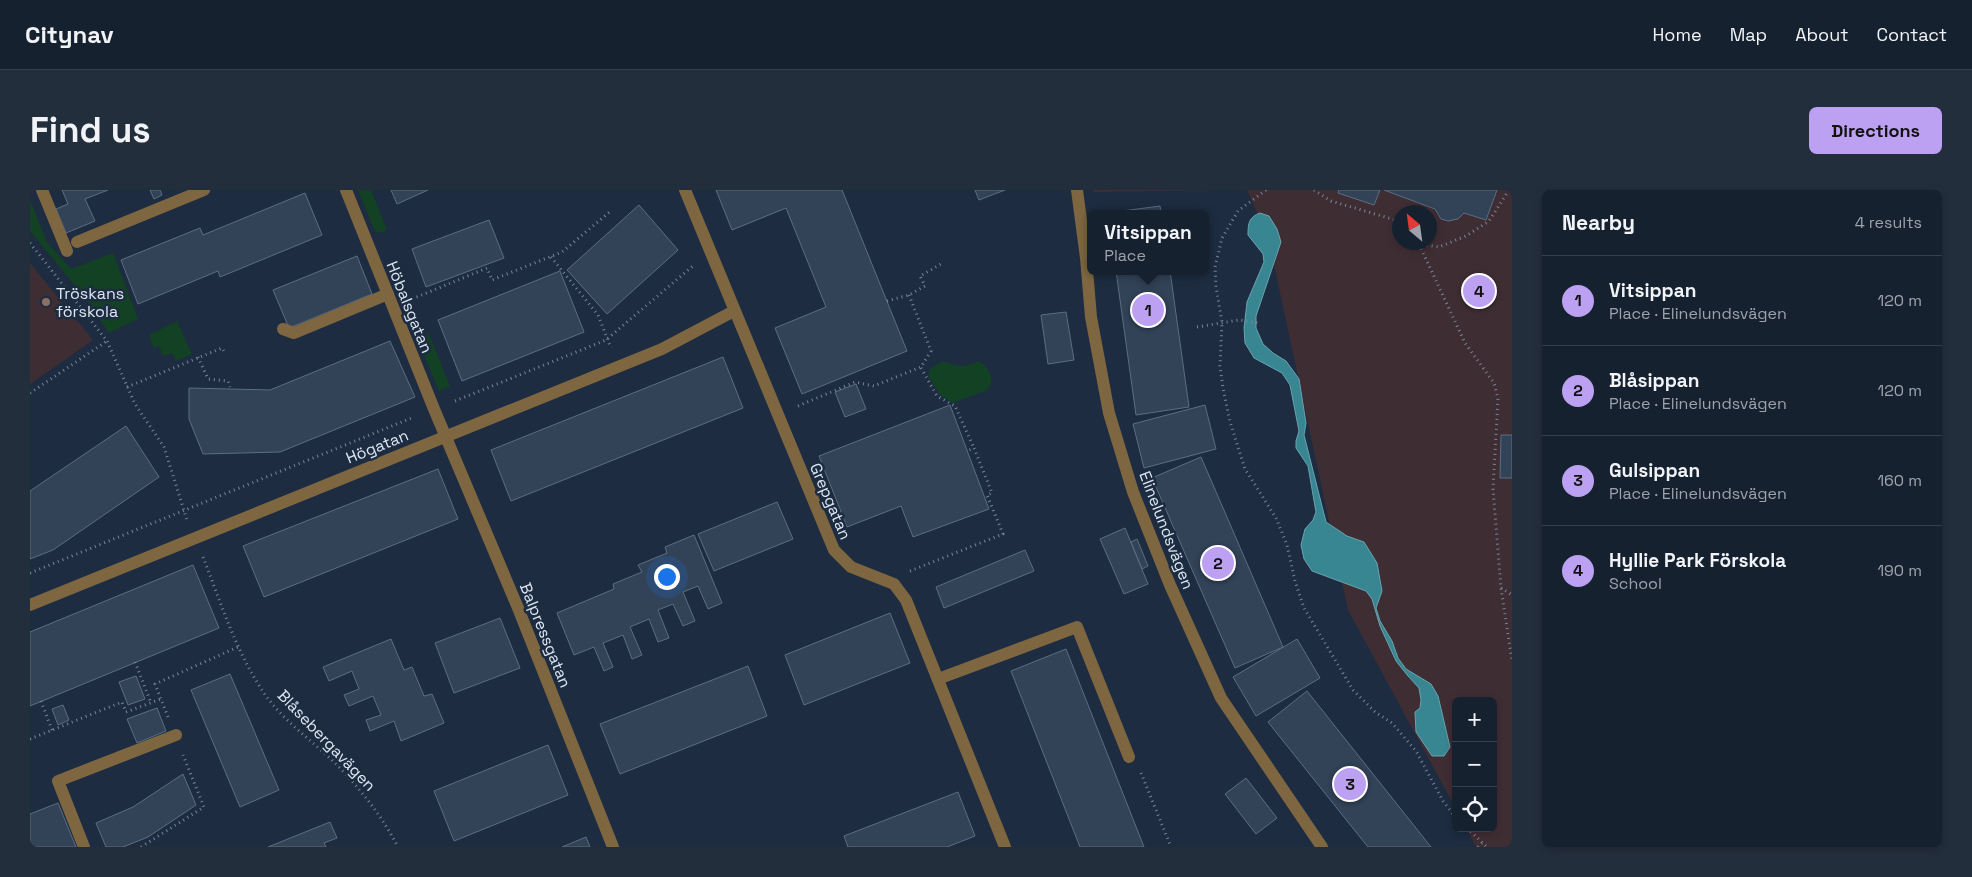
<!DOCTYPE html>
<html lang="en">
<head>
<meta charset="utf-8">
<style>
	body { margin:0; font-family:"Space Grotesk",sans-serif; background:#232e3c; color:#f1f3f6 }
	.controls { position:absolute; right:15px; bottom:15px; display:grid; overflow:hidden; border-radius:8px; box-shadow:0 2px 8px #0003 }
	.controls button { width:45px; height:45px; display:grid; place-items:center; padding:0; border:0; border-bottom:1px solid #353e4c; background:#162130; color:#f1f3f6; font:25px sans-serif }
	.compass { position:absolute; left:1362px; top:15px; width:45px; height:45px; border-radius:50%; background:#162130; box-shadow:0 2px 8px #0003; rotate:331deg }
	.you { position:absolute; left:636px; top:386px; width:18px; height:18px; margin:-12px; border:4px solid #fff; border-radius:50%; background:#1a73e8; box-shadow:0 0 0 8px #1a73e833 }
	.badge { display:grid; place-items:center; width:32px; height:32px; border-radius:50%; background:#bca0f2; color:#111; font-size:16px; font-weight:700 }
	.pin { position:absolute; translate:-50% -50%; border:2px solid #fff; box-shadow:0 1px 5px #0006 }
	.popup { position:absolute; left:1057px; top:20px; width:122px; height:65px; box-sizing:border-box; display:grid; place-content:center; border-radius:8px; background:#162130; filter:drop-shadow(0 1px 4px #0005); font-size:16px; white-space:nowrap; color:#9ea3ab }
	.popup b { font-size:19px; color:#f1f3f6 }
	.popup::after { content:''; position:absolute; left:50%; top:100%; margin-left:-10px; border:10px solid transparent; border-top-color:#162130 }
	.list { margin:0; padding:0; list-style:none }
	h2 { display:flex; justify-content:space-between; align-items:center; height:65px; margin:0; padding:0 20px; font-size:21px }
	h2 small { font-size:16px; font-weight:400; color:#9ea3ab }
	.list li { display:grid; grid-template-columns:32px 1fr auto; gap:15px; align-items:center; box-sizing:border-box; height:90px; padding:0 20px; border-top:1px solid #353e4c }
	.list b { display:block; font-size:19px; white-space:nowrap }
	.list p { margin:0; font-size:16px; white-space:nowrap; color:#9ea3ab }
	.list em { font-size:16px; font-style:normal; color:#9ea3ab }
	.icon { flex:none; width:28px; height:28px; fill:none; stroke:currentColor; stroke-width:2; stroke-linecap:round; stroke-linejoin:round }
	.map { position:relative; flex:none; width:1482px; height:657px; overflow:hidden; border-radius:8px }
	header { display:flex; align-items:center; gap:30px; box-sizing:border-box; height:70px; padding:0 25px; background:#162130; border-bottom:1px solid #353e4c }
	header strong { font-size:24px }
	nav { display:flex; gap:28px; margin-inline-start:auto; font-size:18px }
	.intro { display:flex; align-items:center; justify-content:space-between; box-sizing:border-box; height:120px; padding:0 30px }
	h1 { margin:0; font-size:35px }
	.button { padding:12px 22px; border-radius:8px; background:#bca0f2; color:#111; font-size:18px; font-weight:700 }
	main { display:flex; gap:30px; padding:0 30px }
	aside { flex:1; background:#162130; border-radius:8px; box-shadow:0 2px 8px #0003 }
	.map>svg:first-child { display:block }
</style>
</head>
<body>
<header>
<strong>Citynav</strong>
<nav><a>Home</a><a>Map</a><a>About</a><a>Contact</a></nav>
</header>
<div class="intro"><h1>Find us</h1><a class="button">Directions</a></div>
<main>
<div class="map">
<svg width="1482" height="657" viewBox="0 0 1482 657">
	<rect width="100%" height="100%" fill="#1d2c40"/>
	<g fill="#3f2d34" fill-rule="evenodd">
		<path d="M 1063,0 L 1191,0 L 1063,2 Z"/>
		<path d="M 1217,0 L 1482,0 L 1482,657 L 1446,657 L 1436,638 L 1463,638 L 1463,511 L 1426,511 L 1426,619 L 1318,420 L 1239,51 ZM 1370,22 L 1400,22 L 1400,52 L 1370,52 Z"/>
		<path d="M 0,73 L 63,150 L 0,194 Z"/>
	</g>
	<g fill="#134124">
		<path d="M 328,0 L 341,0 L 357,40 L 351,43 L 346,41 L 343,37 Z"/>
		<path d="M 0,10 L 17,52 L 41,79 L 83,63 L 108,129 L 79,143 L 56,109 L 0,41 Z"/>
		<path d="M 147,131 L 162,164 L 146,171 L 142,163 L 133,166 L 129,156 L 124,158 L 119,145 Z"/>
		<path d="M 398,142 L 420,196 L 409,201 L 391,158 Z"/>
		<path d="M 913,171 C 926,177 935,178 949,171 C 958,176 960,182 962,192 L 957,200 L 923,213 L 910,205 L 898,185 L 900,179 Z"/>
	</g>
	<path fill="#388692" stroke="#6aa3af" d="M 1230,23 L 1239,26 L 1247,39 L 1251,52 L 1226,126 L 1226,138 L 1233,154 L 1243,163 L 1256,171 L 1269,189 L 1276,233 L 1274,245 L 1296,332 L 1317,346 L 1334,352 L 1347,373 L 1352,401 L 1346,418 L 1350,431 L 1362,451 L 1368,468 L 1376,479 L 1401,494 L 1408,506 L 1420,557 L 1414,566 L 1402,566 L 1386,542 L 1385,522 L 1390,518 L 1391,510 L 1389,498 L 1378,486 L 1366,471 L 1350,436 L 1342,409 L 1336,401 L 1282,381 L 1274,369 L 1271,355 L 1275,339 L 1283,330 L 1286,322 L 1278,276 L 1266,258 L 1266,251 L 1269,241 L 1260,195 L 1252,183 L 1224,168 L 1215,153 L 1214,138 L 1217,112 L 1234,72 L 1233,64 L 1218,45 C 1218,33 1219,27 1230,23 Z"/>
	<g fill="#324257" stroke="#5c6e84">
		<path d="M 32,0 L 78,0 L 55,9 L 65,31 L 36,43 L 26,19 L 38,14 Z"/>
		<path d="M 120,0 L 130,0 L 132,5 L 124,9 Z"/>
		<path d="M 361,0 L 398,0 L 367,14 Z"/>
		<path d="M 686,0 L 812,0 L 877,161 L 772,204 L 745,138 L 796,117 L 756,18 L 702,40 Z"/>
		<path d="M 945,0 L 975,0 L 949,10 Z"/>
		<path d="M 1309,0 L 1350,0 L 1344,15 L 1308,3 Z"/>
		<path d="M 1354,0 L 1467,0 L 1456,30 L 1434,23 L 1428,29 L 1418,31 L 1411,29 L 1405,19 Z"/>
		<path d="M 275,3 L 292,45 L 190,87 L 188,81 L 108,114 L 91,70 L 170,38 L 173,45 Z"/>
		<path d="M 609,15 L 648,60 L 577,124 L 537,80 Z"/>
		<path d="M 1130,16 L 1131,24 L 1077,24 L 1077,23 Z"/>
		<path d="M 459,30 L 474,68 L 396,97 L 382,59 Z"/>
		<path d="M 327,66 L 342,104 L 259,138 L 243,100 Z"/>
		<path d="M 530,81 L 554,142 L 432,191 L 408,130 Z"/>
		<path d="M 1086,81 L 1140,81 L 1159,217 L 1106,225 Z"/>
		<path d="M 1036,122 L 1044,170 L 1018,174 L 1011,125 Z"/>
		<path d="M 360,151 L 385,207 L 250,262 L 173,264 L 159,229 L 159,198 L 240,200 Z"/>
		<path d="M 693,167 L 713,218 L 481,311 L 461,260 Z"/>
		<path d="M 826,194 L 836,219 L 815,227 L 805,202 Z"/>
		<path d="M 920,215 L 959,319 L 883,347 L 871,316 L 817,337 L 789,266 Z"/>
		<path d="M 1175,215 L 1186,259 L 1114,278 L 1103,234 Z"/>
		<path d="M 96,236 L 129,287 L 23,360 L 0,369 L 0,301 Z"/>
		<path d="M 1471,245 L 1482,245 L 1482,288 L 1470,288 Z"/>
		<path d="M 1171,267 L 1253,457 L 1205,478 L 1122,288 Z"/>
		<path d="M 408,279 L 428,329 L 234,407 L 213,356 Z"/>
		<path d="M 747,312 L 763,349 L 684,381 L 668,344 Z"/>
		<path d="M 1095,338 L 1118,394 L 1094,404 L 1070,349 Z"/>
		<path d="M 664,345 L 692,413 L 678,419 L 668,396 L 653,402 L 665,431 L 653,436 L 643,414 L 628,420 L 639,448 L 628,452 L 619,429 L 600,437 L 612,465 L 602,469 L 593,445 L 573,453 L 583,477 L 574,481 L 564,457 L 544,465 L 527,423 L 584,399 L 583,394 L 612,382 L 608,375 L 637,363 L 635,357 Z"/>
		<path d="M 1107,349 L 1118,376 L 1112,379 L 1101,352 Z"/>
		<path d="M 995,360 L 1004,381 L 914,418 L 906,397 Z"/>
		<path d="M 163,375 L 189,438 L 0,516 L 0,442 Z"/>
		<path d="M 860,423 L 880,473 L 774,515 L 755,465 Z"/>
		<path d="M 470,428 L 490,478 L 424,503 L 405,453 Z"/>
		<path d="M 361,449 L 374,480 L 382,477 L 394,506 L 402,504 L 414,533 L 371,551 L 364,531 L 340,541 L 336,530 L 351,525 L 343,506 L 319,516 L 314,505 L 329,499 L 322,481 L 299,491 L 293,477 Z"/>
		<path d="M 1267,449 L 1290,488 L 1226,526 L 1203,487 Z"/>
		<path d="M 1036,459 L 1114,657 L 1050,657 L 981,481 Z"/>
		<path d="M 718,476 L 737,526 L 590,584 L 570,534 Z"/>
		<path d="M 200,484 L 249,600 L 210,617 L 161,500 Z"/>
		<path d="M 106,486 L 115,509 L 98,515 L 89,492 Z"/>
		<path d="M 1277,501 L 1401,657 L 1338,657 L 1238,532 Z"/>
		<path d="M 33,515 L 39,530 L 28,535 L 22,519 Z"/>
		<path d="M 127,518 L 136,541 L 107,553 L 97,529 Z"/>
		<path d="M 518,555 L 538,605 L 424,651 L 404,601 Z"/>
		<path d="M 153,584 L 166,615 L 118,647 L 93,657 L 76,657 L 66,633 L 103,617 Z"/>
		<path d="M 1216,588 L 1247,628 L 1226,644 L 1195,604 Z"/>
		<path d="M 928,602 L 945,646 L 917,657 L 818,657 L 814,646 Z"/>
		<path d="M 28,613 L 46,657 L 0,657 L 0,624 Z"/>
		<path d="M 300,632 L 307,648 L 294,653 L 296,657 L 238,657 Z"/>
		<path d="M 556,647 L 560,657 L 532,657 Z"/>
	</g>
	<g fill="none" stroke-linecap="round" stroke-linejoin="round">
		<g stroke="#798696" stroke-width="3" stroke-dasharray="1 4" stroke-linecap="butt">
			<path d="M 1236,0 L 1208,21 L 1192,48 L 1185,77 L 1186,97 L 1192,132 L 1190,176 L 1193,198 L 1200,232 L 1215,279 L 1246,328 L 1257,355 L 1265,391 L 1274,418 L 1323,500 L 1345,522 L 1362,533 L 1386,561 L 1413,611 L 1426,628"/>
			<path d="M 1284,0 L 1301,11 L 1362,29 L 1370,33"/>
			<path d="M 1388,52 L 1389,54 L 1409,57 L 1436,46 L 1459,31 L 1479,0"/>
			<path d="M 0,53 L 77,151 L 105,214 L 134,257 L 157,330"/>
			<path d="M 1389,54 L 1435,153 L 1464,193 L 1468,208 L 1463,299 L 1471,398 L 1482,471"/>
			<path d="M 521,67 L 568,125 L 581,158"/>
			<path d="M 382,109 L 457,78 L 462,90 L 532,62 L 582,20"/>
			<path d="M 857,111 L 879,105 L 895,96 L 890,86 L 911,74"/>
			<path d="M 1167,137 L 1209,130 L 1230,133"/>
			<path d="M 168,167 L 178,189 L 198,191 L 200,197"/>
			<path d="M 891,178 L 907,206 L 925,216 L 944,258"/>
			<path d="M 97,197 L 192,158 L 195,163"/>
			<path d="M 0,203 L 77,151"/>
			<path d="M 425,211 L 576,150 L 664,75"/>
			<path d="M 768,216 L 825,192 L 844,196 L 891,177 L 901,161 L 879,105"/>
			<path d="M 173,367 C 191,413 206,462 234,503 C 253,531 283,551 307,575 C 331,600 352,626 368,657"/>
			<path d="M 880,381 L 973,344 L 957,305 L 962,303 L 944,258 L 937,261"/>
			<path d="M 0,383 L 384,227"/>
			<path d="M 1471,398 L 1482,405"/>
			<path d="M 105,472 L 121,513"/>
			<path d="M 11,511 L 22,540"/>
			<path d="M 138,527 L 125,494 L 208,457"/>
			<path d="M 0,549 L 92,512 L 96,522 L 131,509"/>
			<path d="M 1111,583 L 1141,657"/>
			<path d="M 1437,638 L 1457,657"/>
			<path d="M 111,657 L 174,617 L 153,565"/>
			<path d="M 1448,657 L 1452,653"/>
		</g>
		<g stroke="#7e6740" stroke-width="12">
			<path d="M 12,0 L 37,61"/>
			<path d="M 47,52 L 174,0"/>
			<path d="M 253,139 L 264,143 L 358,104"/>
			<path d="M 908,489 L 1047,437 L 1099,567"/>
			<path d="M 54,657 L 28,591 L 146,545"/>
		</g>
		<g stroke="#7e6740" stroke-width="12">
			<path d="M 316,0 L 404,219 L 488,418 L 583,657"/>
			<path d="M 655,0 L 804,360 L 821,377 L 864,394 L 876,410 L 975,657"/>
			<path d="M 1047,0 L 1056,68 L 1061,127 L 1079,223 L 1103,302 L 1140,395 L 1191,508 L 1292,657"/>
			<path d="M 0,415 L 632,159 L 704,121"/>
		</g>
	</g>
	<circle fill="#8d6e63" stroke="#1d2c40" stroke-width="2" cx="16" cy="112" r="5"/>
	<g text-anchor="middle" stroke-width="5" stroke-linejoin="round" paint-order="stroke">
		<g font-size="16" fill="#dde7f4" stroke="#1d2c40" text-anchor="start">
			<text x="26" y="109">Tröskans<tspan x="26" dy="18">förskola</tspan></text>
		</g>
		<g font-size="16" fill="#dde7f4" stroke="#1d2c40">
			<text transform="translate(380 117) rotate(68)" y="6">Höbalsgatan</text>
			<text transform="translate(347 256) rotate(-22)" y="6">Högatan</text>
			<text transform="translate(801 311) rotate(67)" y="6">Grepgatan</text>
			<text transform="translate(1137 340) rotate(69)" y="6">Elinelundsvägen</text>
			<text transform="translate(516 445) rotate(68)" y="6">Balpressgatan</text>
			<text transform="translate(297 550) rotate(46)" y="6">Blåsebergavägen</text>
		</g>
	</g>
</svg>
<div class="controls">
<button>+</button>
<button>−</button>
<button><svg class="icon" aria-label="locate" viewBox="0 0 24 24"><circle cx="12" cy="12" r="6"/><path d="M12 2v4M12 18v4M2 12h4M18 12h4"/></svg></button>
</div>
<svg class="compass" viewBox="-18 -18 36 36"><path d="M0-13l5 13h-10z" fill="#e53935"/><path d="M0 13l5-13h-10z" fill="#9ea3ab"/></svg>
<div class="you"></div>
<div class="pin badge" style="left:1118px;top:120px">1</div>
<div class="popup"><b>Vitsippan</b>Place</div>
<div class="pin badge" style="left:1188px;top:373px">2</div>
<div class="pin badge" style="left:1320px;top:594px">3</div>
<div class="pin badge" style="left:1449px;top:101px">4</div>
</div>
<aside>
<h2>Nearby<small>4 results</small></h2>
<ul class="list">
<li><span class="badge">1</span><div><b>Vitsippan</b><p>Place · Elinelundsvägen</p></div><em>120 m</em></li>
<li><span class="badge">2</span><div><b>Blåsippan</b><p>Place · Elinelundsvägen</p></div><em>120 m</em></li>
<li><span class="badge">3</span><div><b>Gulsippan</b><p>Place · Elinelundsvägen</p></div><em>160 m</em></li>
<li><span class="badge">4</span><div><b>Hyllie Park Förskola</b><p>School</p></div><em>190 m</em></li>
</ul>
</aside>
</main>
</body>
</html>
